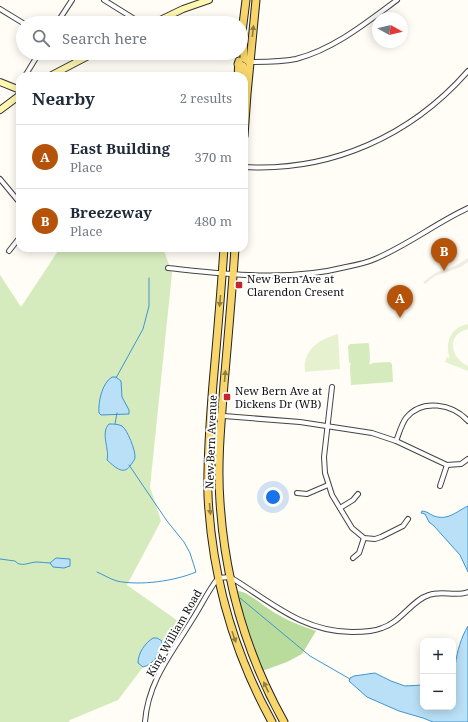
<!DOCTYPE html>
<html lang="en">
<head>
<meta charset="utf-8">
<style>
	body { margin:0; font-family:"Noto Serif",serif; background:#f2f2f3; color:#1f2937 }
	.controls { position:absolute; right:12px; bottom:12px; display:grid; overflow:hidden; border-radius:8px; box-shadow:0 2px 10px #0003 }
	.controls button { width:36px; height:36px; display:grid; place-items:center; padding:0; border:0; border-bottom:1px solid #e0e1e3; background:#fff; color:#1f2937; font:20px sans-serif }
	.compass { position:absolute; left:372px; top:12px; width:36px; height:36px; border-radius:50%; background:#fff; box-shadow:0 2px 10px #0003; rotate:98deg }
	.you { position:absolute; left:273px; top:497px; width:14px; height:14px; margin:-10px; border:3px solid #fff; border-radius:50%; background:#1a73e8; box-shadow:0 0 0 6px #1a73e833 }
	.badge { display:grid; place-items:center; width:26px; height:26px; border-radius:50%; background:#b45309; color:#fff; font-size:13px; font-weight:700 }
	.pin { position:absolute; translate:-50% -33px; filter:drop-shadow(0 1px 2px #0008) }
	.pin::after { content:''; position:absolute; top:21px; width:14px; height:12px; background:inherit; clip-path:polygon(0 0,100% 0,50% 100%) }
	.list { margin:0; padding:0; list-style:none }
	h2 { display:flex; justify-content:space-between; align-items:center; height:52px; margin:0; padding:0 16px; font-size:17px }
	h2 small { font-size:13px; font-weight:400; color:#747a83 }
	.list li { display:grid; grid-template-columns:26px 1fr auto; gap:12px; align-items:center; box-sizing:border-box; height:64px; padding:0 16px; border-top:1px solid #e0e1e3 }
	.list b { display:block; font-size:15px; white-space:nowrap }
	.list p { margin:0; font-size:13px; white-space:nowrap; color:#747a83 }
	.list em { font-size:13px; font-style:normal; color:#747a83 }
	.icon { flex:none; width:22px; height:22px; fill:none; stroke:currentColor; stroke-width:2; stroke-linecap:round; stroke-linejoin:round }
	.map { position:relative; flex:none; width:468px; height:722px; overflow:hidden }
	.search { position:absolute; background:#fff; box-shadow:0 2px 10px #0003; left:16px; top:16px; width:232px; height:44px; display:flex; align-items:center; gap:10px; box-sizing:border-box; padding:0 14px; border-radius:22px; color:#747a83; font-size:15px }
	.panel { position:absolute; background:#fff; box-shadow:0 2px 10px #0003; left:16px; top:72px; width:232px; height:180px; border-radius:12px }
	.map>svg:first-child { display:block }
</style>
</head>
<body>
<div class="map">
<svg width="468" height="722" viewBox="0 0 468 722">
	<rect width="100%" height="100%" fill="#fffdf5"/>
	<g fill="#d5ebbd">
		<path d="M 60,248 L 163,248 L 172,273 L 150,487 L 161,521 L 127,585 L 178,621 L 118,700 L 70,720 L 69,722 L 0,722 L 0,275 L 21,307 Z"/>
		<path d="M 368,343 L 369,344 L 370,361 L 369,363 L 371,365 L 372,363 L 390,362 L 392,364 L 393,382 L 351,385 L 350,366 L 351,364 L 349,362 L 348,346 L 350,344 Z"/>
	</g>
	<path fill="#b9dc9c" d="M 238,591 C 247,591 266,608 275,613 C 288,621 302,626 316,631 L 302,654 L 287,662 L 262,671 L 238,598 Z"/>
	<g fill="#e6f2cf">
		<path d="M 468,324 L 468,329 C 446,334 450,358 468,366 L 468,371 L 445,362 L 447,357 L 450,358 C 444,343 451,327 468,324 Z"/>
		<path d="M 338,334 L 340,369 L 305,372 C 302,350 319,339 338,334 Z"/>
	</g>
	<path fill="#f1ede2" d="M 468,258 L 468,262 L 461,267 L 435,276 L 425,284 L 423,282 L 435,273 L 457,265 Z"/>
	<g fill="#b9e0f7" stroke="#3f96cf">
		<path d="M 112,377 L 116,377 L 121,381 L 122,397 L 129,410 L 129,414 L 101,415 L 99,413 C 98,402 102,383 112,377 Z"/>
		<path d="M 109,424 C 114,424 118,424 122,426 C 127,429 136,451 135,458 C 134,461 132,463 130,466 C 123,476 114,466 107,460 C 110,450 100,433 109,424 Z"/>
		<path d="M 468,506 L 468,572 L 460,555 L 434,526 L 429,522 L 425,514 L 421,513 L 422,511 C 427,511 429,514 434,516 C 448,521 457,511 468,506 Z"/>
		<path d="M 56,558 L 70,559 L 70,566 L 64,568 L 53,567 L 50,563 Z"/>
		<path d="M 468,626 L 468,722 L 433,722 L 423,718 L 399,711 L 367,697 L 349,681 L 350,678 L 354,676 L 375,673 L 391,681 L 405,686 L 423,685 L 423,707 L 453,707 C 453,680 454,649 468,626 Z"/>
		<path d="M 153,638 L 157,638 L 162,641 C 162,652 153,665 143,667 L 138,663 C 138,653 145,643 153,638 Z"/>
	</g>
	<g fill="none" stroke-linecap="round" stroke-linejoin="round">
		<g stroke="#3f96cf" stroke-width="1">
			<path d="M 116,378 L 143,329 L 149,306 L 149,278"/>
			<path d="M 115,424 L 117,413"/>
			<path d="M 0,559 L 15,561 C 21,568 29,562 37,562 C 41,562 46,563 50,563"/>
			<path d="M 97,572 C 104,575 110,579 117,581 C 140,586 175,581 196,572 L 190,553 L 184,542 L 167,521 L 129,465"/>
			<path d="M 240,598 L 310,656 L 350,679"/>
		</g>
		<defs>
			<g id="street">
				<path d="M 104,0 L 141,23"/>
				<path d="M 0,9 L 23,23"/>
				<path d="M 57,23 L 72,0"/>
				<path d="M 250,62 C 265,62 281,62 296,59 C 334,49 366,23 397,0"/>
				<path d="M 25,76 L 39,53"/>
				<path d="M 244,167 C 331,172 411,136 468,71"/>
				<path d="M 0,179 L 20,203"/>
				<path d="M 9,251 L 20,237"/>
				<path d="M 168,268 C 227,274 287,282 346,267 C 356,265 366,263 375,259 C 408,245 436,223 468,208"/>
				<path d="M 332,387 L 324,457 L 325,473 L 332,495 L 352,528 L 364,538 L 375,539 L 381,537 L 403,526 L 408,519"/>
				<path d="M 211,415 L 300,422 L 372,433 L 396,441 L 447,465 L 461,464 L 468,459"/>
				<path d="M 396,441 C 399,434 401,425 406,418 C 422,398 453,404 468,421"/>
				<path d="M 440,486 L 447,465"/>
				<path d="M 297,493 L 307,494 L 328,485"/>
				<path d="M 340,508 L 353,500 L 358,494"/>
				<path d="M 353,558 L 359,553 L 364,538"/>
				<path d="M 145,722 C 148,681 172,653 192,620 C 201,606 208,591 218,578 L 230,577 C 270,601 302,632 352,632 C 362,632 373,632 382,628 C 401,622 412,600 429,595 C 442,590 455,597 468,592"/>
			</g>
			<g id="secondary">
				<path d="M 154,23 L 183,9 L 209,0"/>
				<path d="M 50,76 L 94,53"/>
				<path d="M 0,82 L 20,90"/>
				<path d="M 0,110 L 20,95"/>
			</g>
			<g id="primary">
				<path d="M 243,34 L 244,58 L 250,62"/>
				<path d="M 241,40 L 246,0"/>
				<path d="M 238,64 L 243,66 L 246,76"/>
				<path d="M 238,76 L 239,61"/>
				<path d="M 244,136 L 247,94 L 256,0"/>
				<path d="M 224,248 C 221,293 217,339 213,384 C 210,421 207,459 208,496 C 212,575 234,653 272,722"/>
				<path d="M 235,248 C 232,293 228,339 224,384 C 221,424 217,463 220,502 C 225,580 246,654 284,722"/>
			</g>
		</defs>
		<use href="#street" stroke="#444" stroke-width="6"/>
		<use href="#secondary" stroke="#333" stroke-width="8"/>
		<use href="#primary" stroke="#222" stroke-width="9"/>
		<use href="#street" stroke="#fff" stroke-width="4"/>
		<use href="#secondary" stroke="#fff6b0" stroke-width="6"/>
		<use href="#primary" stroke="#f9d66b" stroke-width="7"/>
	</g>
	<defs><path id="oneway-solid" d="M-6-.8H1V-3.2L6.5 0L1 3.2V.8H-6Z"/></defs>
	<g fill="#917d42">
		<use href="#oneway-solid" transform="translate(253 31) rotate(-84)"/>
		<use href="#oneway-solid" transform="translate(220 301) rotate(95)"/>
		<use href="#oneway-solid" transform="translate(225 376) rotate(-85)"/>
		<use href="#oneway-solid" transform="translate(210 509) rotate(85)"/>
		<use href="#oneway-solid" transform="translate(234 637) rotate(71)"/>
		<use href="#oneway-solid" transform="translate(266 687) rotate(-115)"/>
	</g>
	<g fill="#c4262e" stroke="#fff" stroke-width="1.5">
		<rect x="235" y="281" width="8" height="8" rx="2"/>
		<rect x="223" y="393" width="8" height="8" rx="2"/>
	</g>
	<g text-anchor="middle" stroke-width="4" stroke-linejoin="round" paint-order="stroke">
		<g font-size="11" fill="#111" stroke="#fff" text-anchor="start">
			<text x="247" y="283">New Bern Ave at<tspan x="247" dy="13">Clarendon Cresent</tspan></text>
			<text x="235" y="395">New Bern Ave at<tspan x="235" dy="13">Dickens Dr (WB)</tspan></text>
		</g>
		<g font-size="11" fill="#111" stroke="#fff">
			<text transform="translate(211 442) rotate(-88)" y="4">New Bern Avenue</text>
			<text transform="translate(174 633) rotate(-60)" y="4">King William Road</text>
		</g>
	</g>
</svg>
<div class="controls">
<button>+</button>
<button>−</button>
</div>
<svg class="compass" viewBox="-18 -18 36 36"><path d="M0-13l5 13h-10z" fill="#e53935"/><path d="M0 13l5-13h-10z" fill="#747a83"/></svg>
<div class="you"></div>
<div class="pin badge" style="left:400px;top:318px">A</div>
<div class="pin badge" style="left:444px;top:271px">B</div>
<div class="search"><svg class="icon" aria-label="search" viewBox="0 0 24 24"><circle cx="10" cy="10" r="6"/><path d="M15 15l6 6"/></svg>Search here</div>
<section class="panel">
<h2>Nearby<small>2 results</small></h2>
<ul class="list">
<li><span class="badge">A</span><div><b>East Building</b><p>Place</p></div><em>370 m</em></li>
<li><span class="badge">B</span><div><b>Breezeway</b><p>Place</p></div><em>480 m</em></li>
</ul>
</section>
</div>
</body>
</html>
